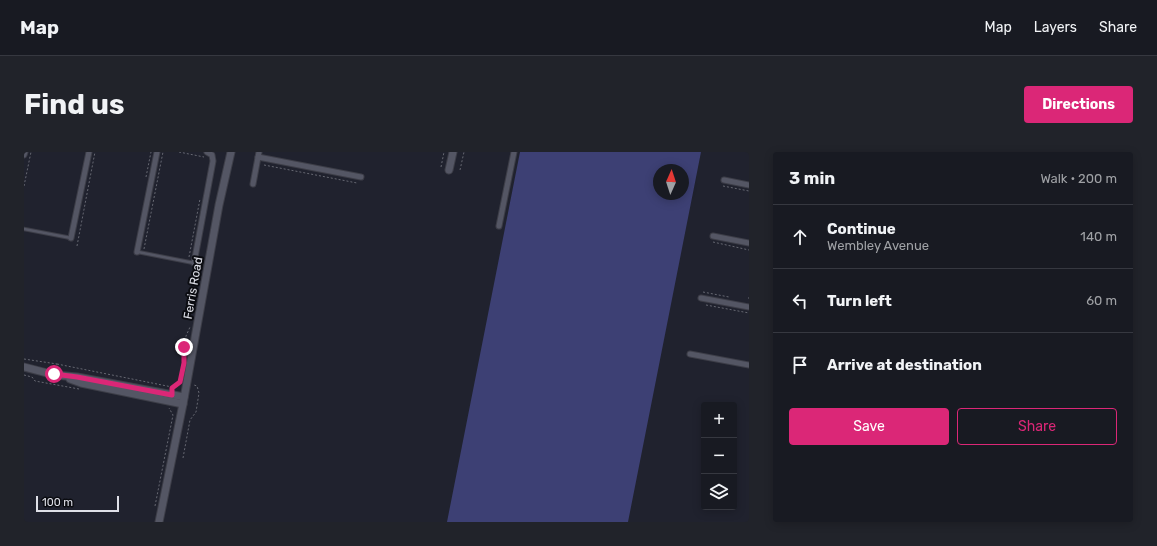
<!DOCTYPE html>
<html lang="en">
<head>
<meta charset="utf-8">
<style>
	body { margin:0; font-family:Rubik,sans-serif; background:#21232a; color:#f1f3f6 }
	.controls { position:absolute; right:12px; bottom:12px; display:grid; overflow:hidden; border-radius:4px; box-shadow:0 2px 10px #0003 }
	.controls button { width:36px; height:36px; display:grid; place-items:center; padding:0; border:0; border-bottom:1px solid #363840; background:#181a22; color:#f1f3f6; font:20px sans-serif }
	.compass { position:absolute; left:629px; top:12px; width:36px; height:36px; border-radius:50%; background:#181a22; box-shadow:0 2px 10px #0003; rotate:3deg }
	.scale { position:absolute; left:12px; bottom:10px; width:83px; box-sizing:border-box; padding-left:4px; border:2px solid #dfe0e8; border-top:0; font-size:11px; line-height:14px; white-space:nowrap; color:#dfe0e8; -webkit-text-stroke:3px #0b0c11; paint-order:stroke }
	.stop { position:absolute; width:12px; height:12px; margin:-9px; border:3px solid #db2777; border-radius:50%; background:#fff }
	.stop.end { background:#db2777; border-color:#fff; box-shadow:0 1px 4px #0008 }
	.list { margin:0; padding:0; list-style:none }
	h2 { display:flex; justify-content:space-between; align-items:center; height:52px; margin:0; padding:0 16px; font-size:17px }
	h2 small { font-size:13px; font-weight:400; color:#9fa1a5 }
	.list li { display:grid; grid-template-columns:26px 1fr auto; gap:12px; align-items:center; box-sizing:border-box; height:64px; padding:0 16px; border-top:1px solid #363840 }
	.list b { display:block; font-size:15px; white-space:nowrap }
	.list p { margin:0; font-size:13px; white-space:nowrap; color:#9fa1a5 }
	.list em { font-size:13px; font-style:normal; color:#9fa1a5 }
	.actions { display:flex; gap:8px; padding:12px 16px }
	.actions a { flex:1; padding:9px 0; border:1px solid #db2777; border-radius:4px; text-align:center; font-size:14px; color:#db2777 }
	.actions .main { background:#db2777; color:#fff }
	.icon { flex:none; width:22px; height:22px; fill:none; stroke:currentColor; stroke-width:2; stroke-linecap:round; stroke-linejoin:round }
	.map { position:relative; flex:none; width:725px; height:370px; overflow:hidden; border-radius:4px }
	header { display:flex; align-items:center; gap:24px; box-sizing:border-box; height:56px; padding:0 20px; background:#181a22; border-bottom:1px solid #363840 }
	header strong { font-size:19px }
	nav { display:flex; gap:22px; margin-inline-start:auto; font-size:14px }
	.intro { display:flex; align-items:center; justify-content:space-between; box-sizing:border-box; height:96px; padding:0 24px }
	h1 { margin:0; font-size:28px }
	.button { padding:10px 18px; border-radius:4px; background:#db2777; color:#fff; font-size:14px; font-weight:700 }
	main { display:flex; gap:24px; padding:0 24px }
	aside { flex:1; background:#181a22; border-radius:4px; box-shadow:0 2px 10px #0003 }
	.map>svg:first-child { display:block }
</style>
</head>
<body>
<header>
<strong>Map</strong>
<nav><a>Map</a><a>Layers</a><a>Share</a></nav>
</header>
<div class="intro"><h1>Find us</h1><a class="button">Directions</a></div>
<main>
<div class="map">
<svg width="725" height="370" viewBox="0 0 725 370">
	<rect width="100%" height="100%" fill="#20222e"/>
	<path fill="#3d4074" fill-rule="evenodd" d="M 496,0 L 677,0 L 604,370 L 423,370 ZM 635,18 L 659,18 L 659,42 L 635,42 Z"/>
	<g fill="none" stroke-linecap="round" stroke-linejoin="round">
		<defs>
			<g id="service">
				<path d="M 0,77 L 47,86"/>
				<path d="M 114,100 L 170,111"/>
			</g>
			<g id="minor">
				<path d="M 0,3 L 1,0"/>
				<path d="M 234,5 L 337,25"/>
				<path d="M 700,28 L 725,33"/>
				<path d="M 229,32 L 235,0"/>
				<path d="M 475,74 L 490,0"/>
				<path d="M 689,84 L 725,91"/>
				<path d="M 47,86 L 65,0"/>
				<path d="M 113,100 L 133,0"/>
				<path d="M 170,111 L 189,9 L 188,3 L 183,0"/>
				<path d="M 677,146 L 725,155"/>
				<path d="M 666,202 L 725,213"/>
			</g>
			<g id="tertiary">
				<path d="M 425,18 L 429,0"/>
				<path d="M 0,215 L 31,223 L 53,225 L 160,245"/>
				<path d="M 46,227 L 57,231 L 159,252"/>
				<path d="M 135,370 L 159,252 L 195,53 L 207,0"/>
			</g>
		</defs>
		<use href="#service" stroke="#3d3e48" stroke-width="4.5"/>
		<use href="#minor" stroke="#3d3e48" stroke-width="7"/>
		<use href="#tertiary" stroke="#3d3e48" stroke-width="9"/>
		<g stroke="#666872" stroke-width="1" stroke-dasharray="2 2" stroke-linecap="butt">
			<path d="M 155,0 L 180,5"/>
			<path d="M 240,13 L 333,31"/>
			<path d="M 417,15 L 420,0"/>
			<path d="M 436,18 L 440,0"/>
			<path d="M 122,25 L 127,0"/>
			<path d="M 0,34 L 7,0"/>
			<path d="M 699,34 L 725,39"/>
			<path d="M 689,90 L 725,98"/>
			<path d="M 53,94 L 71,0"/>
			<path d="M 120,97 L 139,0"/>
			<path d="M 165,105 L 176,47"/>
			<path d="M 679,140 L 705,145"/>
			<path d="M 725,145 L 725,147"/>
			<path d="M 682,153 L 725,161"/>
			<path d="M 0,207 L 33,212 L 32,216"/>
			<path d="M 33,212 L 148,235"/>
			<path d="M 0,223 L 8,225 L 11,229 L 55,237"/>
			<path d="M 148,237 L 156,229 L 159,211 L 162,184 L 166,175"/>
			<path d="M 159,306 L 166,268 L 172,260 L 175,241 L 173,234 L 170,233"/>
			<path d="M 131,354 L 149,263 L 145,256"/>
		</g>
		<use href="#service" stroke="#545664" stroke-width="2.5"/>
		<use href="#minor" stroke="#545664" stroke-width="5"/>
		<use href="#tertiary" stroke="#545664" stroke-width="7"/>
	</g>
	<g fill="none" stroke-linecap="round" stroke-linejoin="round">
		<path stroke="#db2777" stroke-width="5" d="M 30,222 L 53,225 L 148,243 L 148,236 L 156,230 L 160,211 L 160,195"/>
	</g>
	<g text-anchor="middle" stroke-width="4" stroke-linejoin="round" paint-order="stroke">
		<g font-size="12" fill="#dfe0e8" stroke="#0b0c11">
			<text transform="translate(169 136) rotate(-80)" y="4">Ferris Road</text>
		</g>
	</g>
</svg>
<div class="controls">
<button>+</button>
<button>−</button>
<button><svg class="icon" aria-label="layers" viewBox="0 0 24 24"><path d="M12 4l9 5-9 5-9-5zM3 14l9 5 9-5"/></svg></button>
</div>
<svg class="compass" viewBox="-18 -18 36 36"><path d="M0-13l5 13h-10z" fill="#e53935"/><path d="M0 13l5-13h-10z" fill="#9fa1a5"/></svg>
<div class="scale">100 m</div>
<div class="stop" style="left:30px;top:222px"></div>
<div class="stop end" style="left:160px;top:195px"></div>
</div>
<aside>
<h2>3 min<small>Walk · 200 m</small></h2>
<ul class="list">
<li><svg class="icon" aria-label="ahead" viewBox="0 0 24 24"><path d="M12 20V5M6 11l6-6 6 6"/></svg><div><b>Continue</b><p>Wembley Avenue</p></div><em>140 m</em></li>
<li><svg class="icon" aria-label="left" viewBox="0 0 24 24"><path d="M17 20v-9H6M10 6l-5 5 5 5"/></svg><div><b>Turn left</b></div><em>60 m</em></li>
<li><svg class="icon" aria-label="arrive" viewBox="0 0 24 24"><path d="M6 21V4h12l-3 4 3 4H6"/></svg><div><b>Arrive at destination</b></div></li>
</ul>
<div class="actions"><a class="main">Save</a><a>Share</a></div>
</aside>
</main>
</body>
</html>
